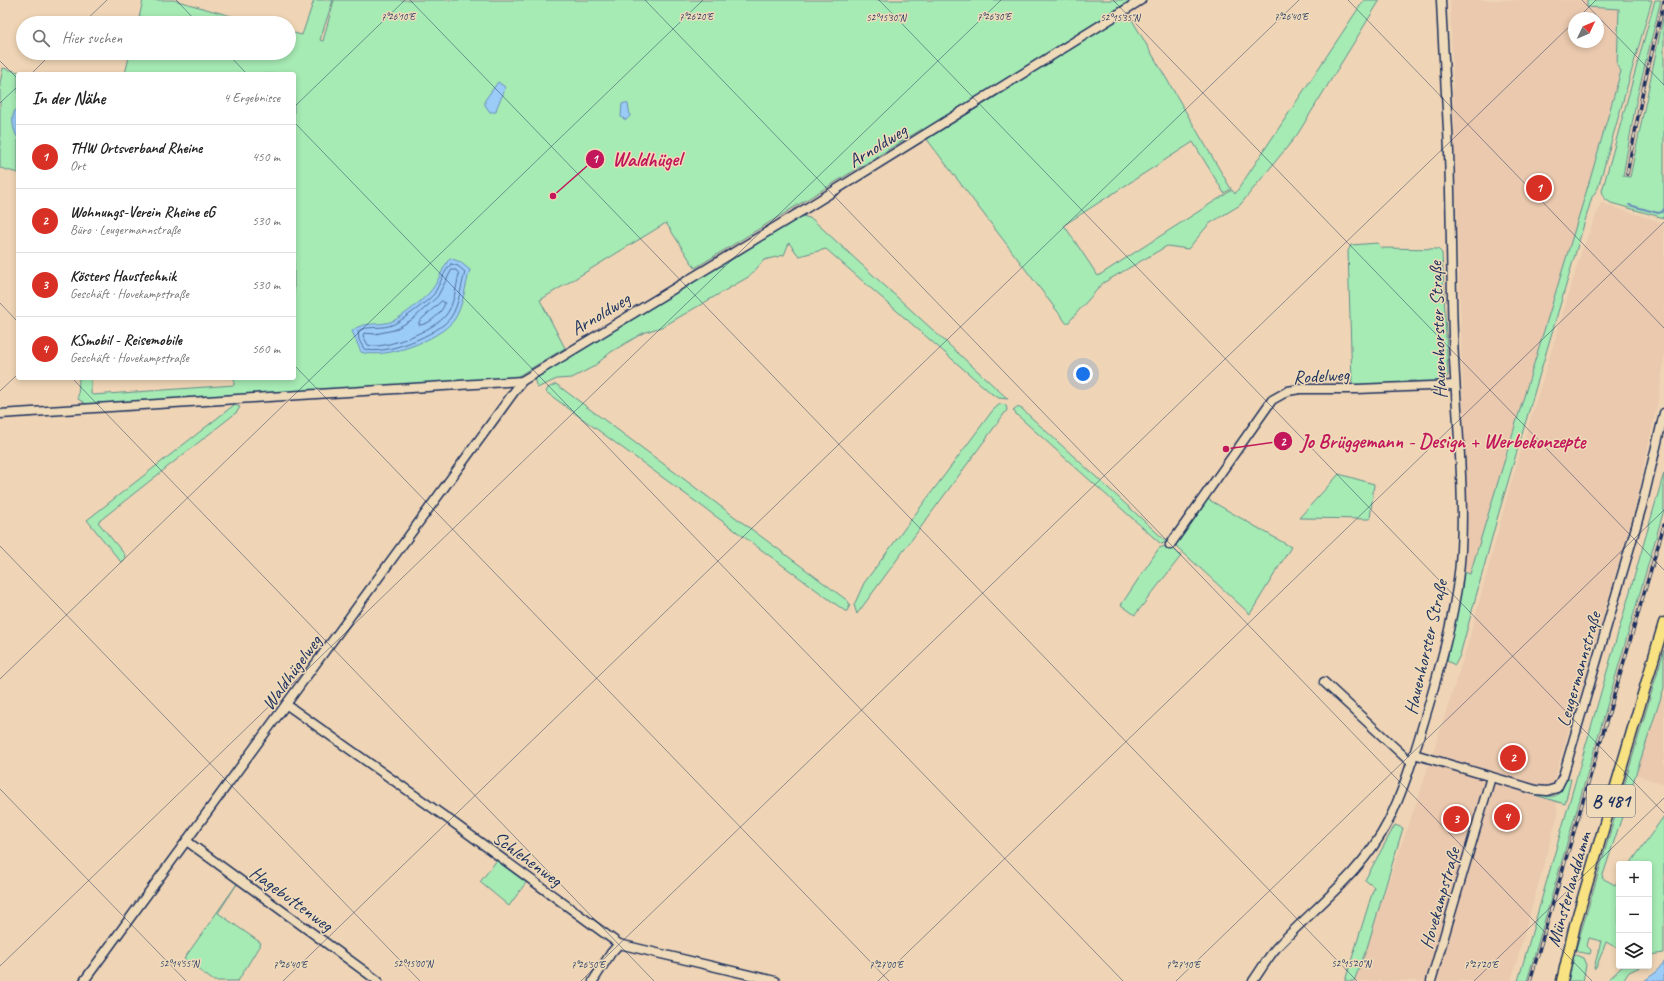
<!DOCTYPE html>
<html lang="de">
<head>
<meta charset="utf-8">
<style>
	body { margin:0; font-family:Caveat,sans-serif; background:#f2f2f2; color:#222 }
	.controls { position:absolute; right:12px; bottom:12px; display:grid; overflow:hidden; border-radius:4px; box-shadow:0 2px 6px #0003 }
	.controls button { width:36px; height:36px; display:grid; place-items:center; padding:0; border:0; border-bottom:1px solid #e0e0e0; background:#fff; color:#222; font:20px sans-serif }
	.compass { position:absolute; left:1568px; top:12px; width:36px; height:36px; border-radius:50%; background:#fff; box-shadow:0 2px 6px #0003; rotate:46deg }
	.you { position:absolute; left:1083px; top:374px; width:14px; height:14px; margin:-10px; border:3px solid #fff; border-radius:50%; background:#1a73e8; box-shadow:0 0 0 6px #1a73e833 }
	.badge { display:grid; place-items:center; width:26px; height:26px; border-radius:50%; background:#d93025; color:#fff; font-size:13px; font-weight:700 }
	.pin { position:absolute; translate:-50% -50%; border:2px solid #fff; box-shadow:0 1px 4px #0006 }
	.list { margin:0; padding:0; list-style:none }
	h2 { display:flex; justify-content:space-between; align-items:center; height:52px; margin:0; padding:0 16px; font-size:17px }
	h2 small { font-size:13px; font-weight:400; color:#767676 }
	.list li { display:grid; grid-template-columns:26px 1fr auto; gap:12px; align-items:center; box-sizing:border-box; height:64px; padding:0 16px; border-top:1px solid #e0e0e0 }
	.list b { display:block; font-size:15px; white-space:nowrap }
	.list p { margin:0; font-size:13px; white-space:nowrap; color:#767676 }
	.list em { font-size:13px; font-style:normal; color:#767676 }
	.icon { flex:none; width:22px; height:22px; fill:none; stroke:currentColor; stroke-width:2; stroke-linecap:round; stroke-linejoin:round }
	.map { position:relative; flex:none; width:1664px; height:981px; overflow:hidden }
	.search { position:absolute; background:#fff; box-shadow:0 2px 6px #0003; left:16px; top:16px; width:280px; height:44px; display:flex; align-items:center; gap:10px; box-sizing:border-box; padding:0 14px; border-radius:22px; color:#767676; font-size:15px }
	.panel { position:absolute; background:#fff; box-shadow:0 2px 6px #0003; left:16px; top:72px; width:280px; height:308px; border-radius:4px }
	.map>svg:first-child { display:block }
</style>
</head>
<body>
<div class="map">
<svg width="1664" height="981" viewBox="0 0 1664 981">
	<rect width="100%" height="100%" fill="#efd5b5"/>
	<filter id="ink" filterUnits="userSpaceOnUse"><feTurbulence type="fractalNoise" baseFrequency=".025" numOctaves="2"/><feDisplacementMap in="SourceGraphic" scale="8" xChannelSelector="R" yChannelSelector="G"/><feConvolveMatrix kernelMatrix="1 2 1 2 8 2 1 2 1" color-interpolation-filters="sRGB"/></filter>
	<g filter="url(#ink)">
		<g fill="#eac9ae" fill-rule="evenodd">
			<path d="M 1450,0 L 1587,0 L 1587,7 L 1619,9 L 1617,66 L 1621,71 L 1591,176 L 1470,574 L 1464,572 L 1466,485 ZM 1574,18 L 1598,18 L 1598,42 L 1574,42 Z"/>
			<path d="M 1601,203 L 1664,223 L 1664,361 L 1659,396 L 1634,512 L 1554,780 L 1558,814 L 1511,981 L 1354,981 L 1422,786 L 1467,647 L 1509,490 L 1581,253 Z"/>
			<path d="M 1664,692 L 1664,785 L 1635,774 Z"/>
		</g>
		<g fill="#a6eab4" stroke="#608c89">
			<path d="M 143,0 L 174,0 L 256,23 L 138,23 Z"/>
			<path d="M 314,0 L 333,0 L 320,40 L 323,41 L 334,0 L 1131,0 L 1114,11 L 1118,18 L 1128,13 L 1231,189 L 1224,193 L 1193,142 L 1064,225 L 1098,276 L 1232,190 L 1235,194 L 1364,0 L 1380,0 L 1297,135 L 1240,205 L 1209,224 L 1188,249 L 1167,246 L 1103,283 L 1067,324 L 926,138 L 927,136 L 922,129 L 695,268 L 666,223 L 540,300 L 565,348 L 515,378 L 86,404 L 78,399 L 79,378 L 91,378 L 91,394 L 93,395 L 234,385 L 234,378 L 294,378 L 294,74 L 125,74 L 130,53 L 289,53 L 289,32 L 302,35 Z"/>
			<path d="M 1587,0 L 1652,0 L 1598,188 L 1592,197 L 1497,519 L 1460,655 L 1455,665 L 1447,661 L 1464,572 L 1470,574 L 1591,176 L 1621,71 L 1617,66 L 1619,9 L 1587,7 Z"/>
			<path d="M 1655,0 L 1661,0 L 1636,102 L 1623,176 L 1630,177 L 1664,14 L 1664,218 L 1611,203 L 1605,199 L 1602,191 Z"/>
			<path d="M 3,68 L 26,74 L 18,74 L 18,173 L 0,168 L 0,83 Z"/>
			<path d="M 803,216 L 812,219 L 1008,399 L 999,398 L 992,394 L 826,249 L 799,256 L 789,243 L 784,255 L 764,260 L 750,276 L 664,326 L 643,333 L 611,352 L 593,367 L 572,378 L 557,379 L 537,388 L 534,378 L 539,375 L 755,243 Z"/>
			<path d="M 1378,243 L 1381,248 L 1438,249 L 1442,253 L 1448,375 L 1443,383 L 1419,384 L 1416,381 L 1404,381 L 1399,385 L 1356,386 L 1352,383 L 1348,251 L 1351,245 Z"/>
			<path d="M 556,384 L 848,601 L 850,605 L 847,611 L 845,611 L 546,392 L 548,388 Z"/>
			<path d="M 1000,404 L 1006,405 L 1007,410 L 857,614 L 854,605 L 864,583 L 993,410 Z"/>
			<path d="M 234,405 L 240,407 L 237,412 L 98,522 L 125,555 L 124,560 L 121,562 L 87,520 Z"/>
			<path d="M 1017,407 L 1022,409 L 1167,542 L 1161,544 L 1016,414 L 1013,410 Z"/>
			<path d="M 1664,473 L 1664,510 L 1527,981 L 1518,981 Z"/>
			<path d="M 1339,474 L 1374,484 L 1370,519 L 1299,518 Z"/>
			<path d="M 1206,498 L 1291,547 L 1250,614 L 1176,546 L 1174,541 Z"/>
			<path d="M 1169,545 L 1181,556 L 1135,615 L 1121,605 L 1159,548 Z"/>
			<path d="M 1664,650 L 1664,688 L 1602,878 L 1615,885 L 1619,879 L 1619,949 L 1606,942 L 1596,968 L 1594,968 L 1601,941 L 1589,938 L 1587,946 L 1591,950 L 1590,954 L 1579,952 L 1576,949 Z"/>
			<path d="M 1566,778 L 1571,779 L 1565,804 L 1525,792 C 1544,790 1557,810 1566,778 Z"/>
			<path d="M 1664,816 L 1664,953 L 1649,955 L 1649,864 L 1630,864 Z"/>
			<path d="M 1395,825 L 1403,828 L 1367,948 L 1354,981 L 1345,981 L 1374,887 L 1365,880 Z"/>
			<path d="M 497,860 L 527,881 L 509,906 L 480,882 Z"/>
			<path d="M 237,884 L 218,913 L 261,943 L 238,981 L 214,981 L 184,959 Z"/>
			<path d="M 1576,955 L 1583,958 L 1586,965 L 1583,981 L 1565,981 L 1573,956 Z"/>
			<path d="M 1623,966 L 1642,966 L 1629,972 L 1623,981 L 1607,981 Z"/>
		</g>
		<g fill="#9bcbf7" stroke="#688dba">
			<path d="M 498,82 L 505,87 C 504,96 497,103 496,112 L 490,112 L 485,105 L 485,100 Z"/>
			<path d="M 625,103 L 628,104 L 630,116 L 626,120 L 621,117 L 622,104 Z"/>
			<path d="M 18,108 L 18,138 C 13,131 9,113 18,108 Z"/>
			<path d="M 450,258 L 460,262 L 470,270 C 465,286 463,307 454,320 C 439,340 385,360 361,352 L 352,331 C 364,320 379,327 393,321 C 405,315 420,302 429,293 C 438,284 442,268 450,258 Z"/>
			<path d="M 1664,962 L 1664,981 L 1644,981 L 1655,973 Z"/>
		</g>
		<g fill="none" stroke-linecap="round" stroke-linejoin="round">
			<g stroke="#4e6d9b" stroke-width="1">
				<path d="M 451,264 L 458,266 L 465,272 C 461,286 459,305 451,317 C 440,334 383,357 364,349 L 359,340 L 358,331 C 366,325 383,330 394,324 C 403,320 428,301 434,294 C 440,284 443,273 451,264 Z"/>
				<path d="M 452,270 L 456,270 L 459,274 C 456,287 454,305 446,315 C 436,329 384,351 368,345 L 363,336 L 364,333 L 375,334 L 394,330 L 413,319 L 437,297 Z"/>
				<path d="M 442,301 L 445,303 C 442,313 429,325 419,325 L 419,322 Z"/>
			</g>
			<path stroke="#688dba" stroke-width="2" d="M 1629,205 L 1658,213 L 1662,212 L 1664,209"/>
			<defs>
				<g id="minor">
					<path d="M 0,414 L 522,381 L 805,209 L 1141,0"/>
					<path d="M 1170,545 L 1272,400 L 1288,391 L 1300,389 L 1357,389 L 1455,385"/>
					<path d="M 1324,682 L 1406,758 L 1412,761"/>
					<path d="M 287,705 L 451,821 L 619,944 L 775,981"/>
					<path d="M 1414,754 L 1536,790 L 1547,791 L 1557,788 L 1563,776 L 1642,506 L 1664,413"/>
					<path d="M 188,842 L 378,981"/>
					<path d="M 84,981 L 522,381"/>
					<path d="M 593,981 L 611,953 L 619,944"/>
					<path d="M 1253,981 C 1261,970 1268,957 1277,947 C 1315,907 1362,873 1388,822 C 1406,786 1416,747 1428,708 C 1443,656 1458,604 1461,550 C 1465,480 1455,405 1453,335 C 1451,274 1451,213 1449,152 C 1447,101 1443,51 1441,0"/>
					<path d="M 1431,981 L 1491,777"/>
				</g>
				<path id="major" d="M 1562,981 L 1575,925 L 1664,623"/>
			</defs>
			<use href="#minor" stroke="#1b2f5e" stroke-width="11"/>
			<use href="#major" stroke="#1b2f5e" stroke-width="13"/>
			<use href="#minor" stroke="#efdbb9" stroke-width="8"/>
			<use href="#major" stroke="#f8e281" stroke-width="10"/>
			<defs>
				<g id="rail">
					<path d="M 1627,174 L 1644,85 L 1664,2"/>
					<path d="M 1530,981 L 1664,525"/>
				</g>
			</defs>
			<use href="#rail" stroke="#1b2f5e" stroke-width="3.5"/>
			<use href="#rail" stroke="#efdbb9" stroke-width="2" stroke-dasharray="6" stroke-linecap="butt"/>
		</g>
	</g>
	<path fill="none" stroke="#1b2f5e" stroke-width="1" stroke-opacity="0.45" d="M 176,0 L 198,23M 410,0 L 1357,981M 645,0 L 1592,981M 879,0 L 1664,813M 1113,0 L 1664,570M 1348,0 L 1664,328M 1582,0 L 1664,85M 1578,18 L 1596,0M 83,23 L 107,0M 227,53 L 247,74M 0,61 L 18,79M 31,74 L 52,53M 0,103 L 18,86M 294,107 L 405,0M 294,122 L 1123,981M 0,303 L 18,322M 294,365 L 889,981M 72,378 L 654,981M 0,391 L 18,374M 0,546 L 420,981M 0,679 L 703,0M 0,789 L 186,981M 0,966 L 1001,0M 283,981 L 1299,0M 581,981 L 1574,22M 878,981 L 1664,222M 1176,981 L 1664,510M 1474,981 L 1664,798"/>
	<g text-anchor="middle" stroke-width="3" stroke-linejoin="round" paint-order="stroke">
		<rect fill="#efdbb9" stroke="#5b6379" stroke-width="1" x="1587" y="785" width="48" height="32" rx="3"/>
		<g font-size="18" font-weight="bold" fill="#1b2f5e">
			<text x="1611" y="807">B 481</text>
		</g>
		<g font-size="19" fill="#1b2f5e" stroke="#efdbb9">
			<text transform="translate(877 145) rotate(-32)" y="7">Arnoldweg</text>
			<text transform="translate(600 313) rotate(-31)" y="7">Arnoldweg</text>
			<text transform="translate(1437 330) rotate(-92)" y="7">Hauenhorster Straße</text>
			<text transform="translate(1321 375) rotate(-3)" y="7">Rodelweg</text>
			<text transform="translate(1425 647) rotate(-77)" y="7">Hauenhorster Straße</text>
			<text transform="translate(1578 669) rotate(-74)" y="7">Leugermannstraße</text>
			<text transform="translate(291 672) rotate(-54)" y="7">Waldhügelweg</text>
			<text transform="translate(528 858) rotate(36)" y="7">Schlehenweg</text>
			<text transform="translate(1568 889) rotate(-74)" y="7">Münsterlanddamm</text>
			<text transform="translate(292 898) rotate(36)" y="7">Hagebuttenweg</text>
			<text transform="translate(1439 898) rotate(-74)" y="7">Hovekampstraße</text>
		</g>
	</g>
	<g font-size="10" text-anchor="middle" fill="#1b2f5e" stroke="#efdbb9" stroke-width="3" stroke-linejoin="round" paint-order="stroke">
		<text x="398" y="20">7°26'10"E</text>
		<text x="696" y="20">7°26'20"E</text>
		<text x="994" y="20">7°26'30"E</text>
		<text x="1291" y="20">7°26'40"E</text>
		<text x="886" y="21">52°15'30"N</text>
		<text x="1120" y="21">52°15'35"N</text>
		<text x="179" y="967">52°14'55"N</text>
		<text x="413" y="967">52°15'00"N</text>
		<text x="1351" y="967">52°15'20"N</text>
		<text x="290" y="968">7°26'40"E</text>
		<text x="588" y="968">7°26'50"E</text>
		<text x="886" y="968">7°27'00"E</text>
		<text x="1183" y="968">7°27'10"E</text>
		<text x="1481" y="968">7°27'20"E</text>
	</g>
	<path fill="none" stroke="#c2185b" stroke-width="1.5" d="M553 196L595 159M1226 449L1283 441"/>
	<g fill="#c2185b" stroke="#efdbb9" stroke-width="1.5">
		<circle cx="553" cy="196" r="4"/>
		<circle cx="1226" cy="449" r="4"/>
		<circle cx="595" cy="159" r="10"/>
		<circle cx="1283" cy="441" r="10"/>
	</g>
	<g font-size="12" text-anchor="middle" font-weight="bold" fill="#fff">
		<text x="595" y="163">1</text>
		<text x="1283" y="446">2</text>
	</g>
	<g font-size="20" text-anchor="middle" font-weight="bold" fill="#c2185b" stroke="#efdbb9" stroke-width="3" stroke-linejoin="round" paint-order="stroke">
		<text x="647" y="166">Waldhügel</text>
		<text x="1443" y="448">Jo Brüggemann - Design + Werbekonzepte</text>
	</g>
</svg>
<div class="controls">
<button>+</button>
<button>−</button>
<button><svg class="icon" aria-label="layers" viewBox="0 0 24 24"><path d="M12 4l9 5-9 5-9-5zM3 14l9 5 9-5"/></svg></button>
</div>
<svg class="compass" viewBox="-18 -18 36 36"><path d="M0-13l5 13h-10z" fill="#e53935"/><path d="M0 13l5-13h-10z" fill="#767676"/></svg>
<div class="you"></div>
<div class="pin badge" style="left:1539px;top:188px">1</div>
<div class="pin badge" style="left:1513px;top:758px">2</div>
<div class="pin badge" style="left:1456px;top:819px">3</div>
<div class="pin badge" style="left:1507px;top:817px">4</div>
<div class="search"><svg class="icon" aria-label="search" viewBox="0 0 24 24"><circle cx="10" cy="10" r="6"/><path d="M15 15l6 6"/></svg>Hier suchen</div>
<section class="panel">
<h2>In der Nähe<small>4 Ergebnisse</small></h2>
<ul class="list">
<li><span class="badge">1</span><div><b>THW Ortsverband Rheine</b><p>Ort</p></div><em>450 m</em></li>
<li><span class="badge">2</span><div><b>Wohnungs-Verein Rheine eG</b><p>Büro · Leugermannstraße</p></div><em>530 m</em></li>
<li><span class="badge">3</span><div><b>Kösters Haustechnik</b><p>Geschäft · Hovekampstraße</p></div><em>530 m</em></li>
<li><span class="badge">4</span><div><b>KSmobil - Reisemobile</b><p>Geschäft · Hovekampstraße</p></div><em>560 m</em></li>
</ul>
</section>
</div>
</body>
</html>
